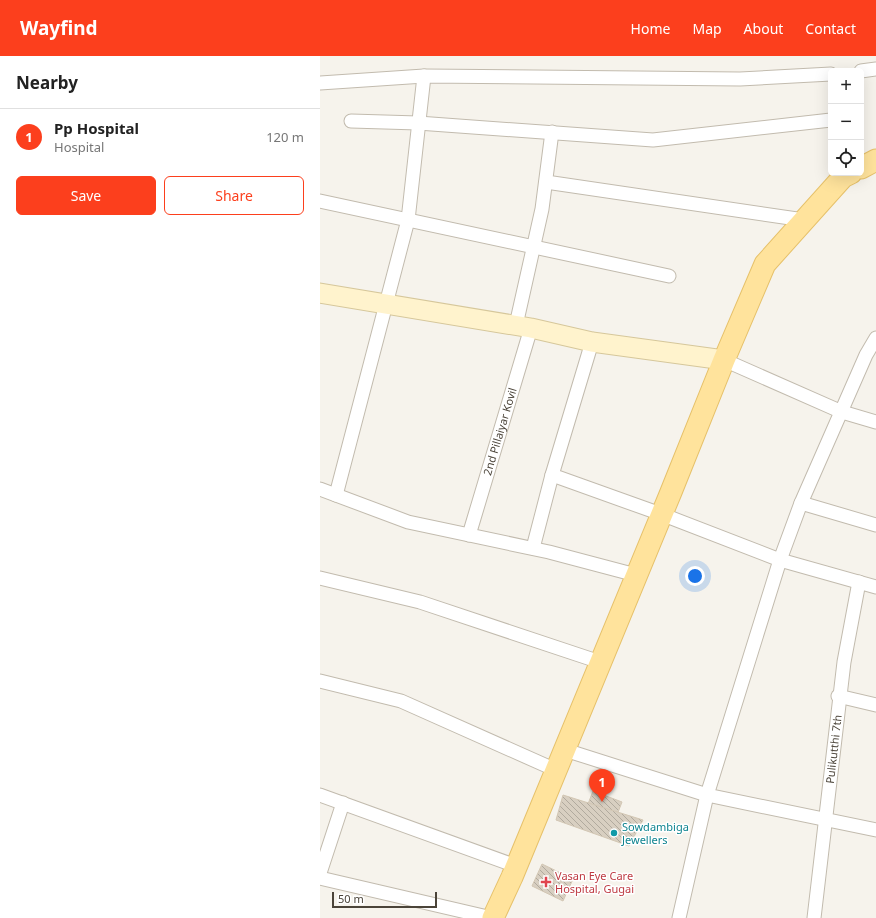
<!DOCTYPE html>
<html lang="en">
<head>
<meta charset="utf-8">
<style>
	body { margin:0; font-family:"Noto Sans",sans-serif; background:#f6f6f6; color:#222 }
	.controls { position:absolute; right:12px; top:12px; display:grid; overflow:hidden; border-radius:6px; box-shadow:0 4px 16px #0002 }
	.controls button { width:36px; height:36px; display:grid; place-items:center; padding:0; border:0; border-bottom:1px solid #e0e0e0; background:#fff; color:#222; font:20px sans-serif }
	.scale { position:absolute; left:12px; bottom:10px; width:105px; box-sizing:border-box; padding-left:4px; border:2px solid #4b4439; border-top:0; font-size:11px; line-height:14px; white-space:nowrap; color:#4b4439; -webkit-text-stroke:3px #fff; paint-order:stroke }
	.you { position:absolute; left:375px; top:520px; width:14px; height:14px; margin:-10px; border:3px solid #fff; border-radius:50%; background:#1a73e8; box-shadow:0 0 0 6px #1a73e833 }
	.badge { display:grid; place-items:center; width:26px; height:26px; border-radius:50%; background:#fc3f1d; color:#fff; font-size:13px; font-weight:700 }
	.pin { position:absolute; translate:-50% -33px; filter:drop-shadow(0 1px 2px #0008) }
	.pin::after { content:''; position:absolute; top:21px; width:14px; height:12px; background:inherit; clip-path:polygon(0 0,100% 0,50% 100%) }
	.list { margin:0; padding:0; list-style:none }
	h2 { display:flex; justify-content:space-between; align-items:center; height:52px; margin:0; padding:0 16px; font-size:17px }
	h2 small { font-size:13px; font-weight:400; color:#767676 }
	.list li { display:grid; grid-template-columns:26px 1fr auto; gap:12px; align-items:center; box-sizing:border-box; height:56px; padding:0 16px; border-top:1px solid #e0e0e0 }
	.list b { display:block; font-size:15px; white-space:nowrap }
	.list p { margin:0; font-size:13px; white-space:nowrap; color:#767676 }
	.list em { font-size:13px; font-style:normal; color:#767676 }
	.actions { display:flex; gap:8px; padding:12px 16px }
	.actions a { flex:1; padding:9px 0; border:1px solid #fc3f1d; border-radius:6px; text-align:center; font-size:14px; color:#fc3f1d }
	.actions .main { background:#fc3f1d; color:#fff }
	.icon { flex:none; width:22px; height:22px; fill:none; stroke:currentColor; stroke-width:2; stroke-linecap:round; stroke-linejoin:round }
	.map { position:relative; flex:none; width:556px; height:862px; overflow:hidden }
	header { display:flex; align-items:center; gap:24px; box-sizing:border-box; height:56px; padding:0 20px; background:#fc3f1d; color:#fff }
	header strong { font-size:19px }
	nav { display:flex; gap:22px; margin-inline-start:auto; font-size:14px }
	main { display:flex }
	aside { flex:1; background:#fff }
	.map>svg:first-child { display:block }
</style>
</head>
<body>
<header>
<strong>Wayfind</strong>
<nav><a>Home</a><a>Map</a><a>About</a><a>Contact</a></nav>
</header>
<main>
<aside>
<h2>Nearby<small></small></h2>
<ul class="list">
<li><span class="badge">1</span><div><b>Pp Hospital</b><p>Hospital</p></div><em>120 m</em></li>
</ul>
<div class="actions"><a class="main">Save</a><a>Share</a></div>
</aside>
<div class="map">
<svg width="556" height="862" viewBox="0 0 556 862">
	<defs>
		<pattern id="building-back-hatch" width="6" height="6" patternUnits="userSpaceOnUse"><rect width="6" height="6" fill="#d8cfc1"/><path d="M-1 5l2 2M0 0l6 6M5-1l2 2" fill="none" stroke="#b1aa9e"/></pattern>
	</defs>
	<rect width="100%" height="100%" fill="#f6f3ec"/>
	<g fill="url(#building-back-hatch)" stroke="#d3c7b4">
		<path d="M 273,735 L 302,746 L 297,759 L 268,748 Z"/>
		<path d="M 243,739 L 323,764 L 309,790 L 236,764 Z"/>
		<path d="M 222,808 L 253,823 L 243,845 L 212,830 Z"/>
	</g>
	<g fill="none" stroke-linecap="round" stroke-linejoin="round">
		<defs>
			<g id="street">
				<path d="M 541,15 L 556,13"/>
				<path d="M 0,27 L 104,20 L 420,23 L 511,18"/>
				<path d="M 31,65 L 98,67 L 333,84 L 511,64"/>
				<path d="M 226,126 L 484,164"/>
				<path d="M 0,145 L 349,220"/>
				<path d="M 196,269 L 222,153 L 232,76"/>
				<path d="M 272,286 L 232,419 L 341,458 L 460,504 L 556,531"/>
				<path d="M 404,304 L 522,356 L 556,366"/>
				<path d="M 0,433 L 88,466 L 229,496 L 316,519"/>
				<path d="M 16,439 L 88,164 L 104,20"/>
				<path d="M 481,447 L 556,469"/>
				<path id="s1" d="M 149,479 L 211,272"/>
				<path d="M 213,492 L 232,419"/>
				<path d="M 0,522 L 100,546 L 280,606"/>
				<path d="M 0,625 L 81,645 L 236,714"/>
				<path d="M 518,640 L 556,649"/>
				<path d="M 245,694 L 387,739 L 556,774"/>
				<path d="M 0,739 L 196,810"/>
				<path d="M 0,817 L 23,747"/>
				<path d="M 0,822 L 172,862"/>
				<path d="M 359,862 L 387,739 L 460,504 L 481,447 L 546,299 L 556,282"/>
				<path id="s2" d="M 494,862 L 524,606 L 539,526"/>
			</g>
			<path id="secondary" d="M 0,237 L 211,272 L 272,286 L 404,304"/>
			<g id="primary">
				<path d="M 541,112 L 556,104"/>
				<path d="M 173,862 L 192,821 L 351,436 L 404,304 L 445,208 L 523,121 L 531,117"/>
			</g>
		</defs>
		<use href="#street" stroke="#c2bbae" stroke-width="15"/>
		<use href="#secondary" stroke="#d6c79b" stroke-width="21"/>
		<use href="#primary" stroke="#e6c16a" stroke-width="23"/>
		<use href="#street" stroke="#fff" stroke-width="13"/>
		<use href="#secondary" stroke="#fff3cd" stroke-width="19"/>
		<use href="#primary" stroke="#ffe39c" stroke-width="21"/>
	</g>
	<circle fill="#0f9aa8" stroke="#fff" stroke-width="1.5" cx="294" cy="777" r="4"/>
	<path fill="#e0444e" stroke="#fff" stroke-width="1.5" d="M224 820h4v4h4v4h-4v4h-4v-4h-4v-4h4z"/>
	<g text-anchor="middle" stroke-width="3" stroke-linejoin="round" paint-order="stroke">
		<g font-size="11" fill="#4b4439" stroke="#fff">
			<text dy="4" stroke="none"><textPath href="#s1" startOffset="108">2nd Pillaiyar Kovil</textPath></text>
			<text dy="4" stroke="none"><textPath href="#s2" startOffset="170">Pulikutthi 7th</textPath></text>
		</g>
		<g font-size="11" fill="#0d838f" stroke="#fff" text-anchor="start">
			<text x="302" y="775">Sowdambiga<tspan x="302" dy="13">Jewellers</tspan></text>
		</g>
		<g font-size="11" fill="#be3a42" stroke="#fff" text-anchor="start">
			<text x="235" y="824">Vasan Eye Care<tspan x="235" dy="13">Hospital, Gugai</tspan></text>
		</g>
	</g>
</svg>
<div class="controls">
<button>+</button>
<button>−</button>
<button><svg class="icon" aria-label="locate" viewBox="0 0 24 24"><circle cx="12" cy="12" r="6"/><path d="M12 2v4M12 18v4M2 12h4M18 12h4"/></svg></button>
</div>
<div class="scale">50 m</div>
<div class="you"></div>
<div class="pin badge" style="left:282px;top:746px">1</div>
</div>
</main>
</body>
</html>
